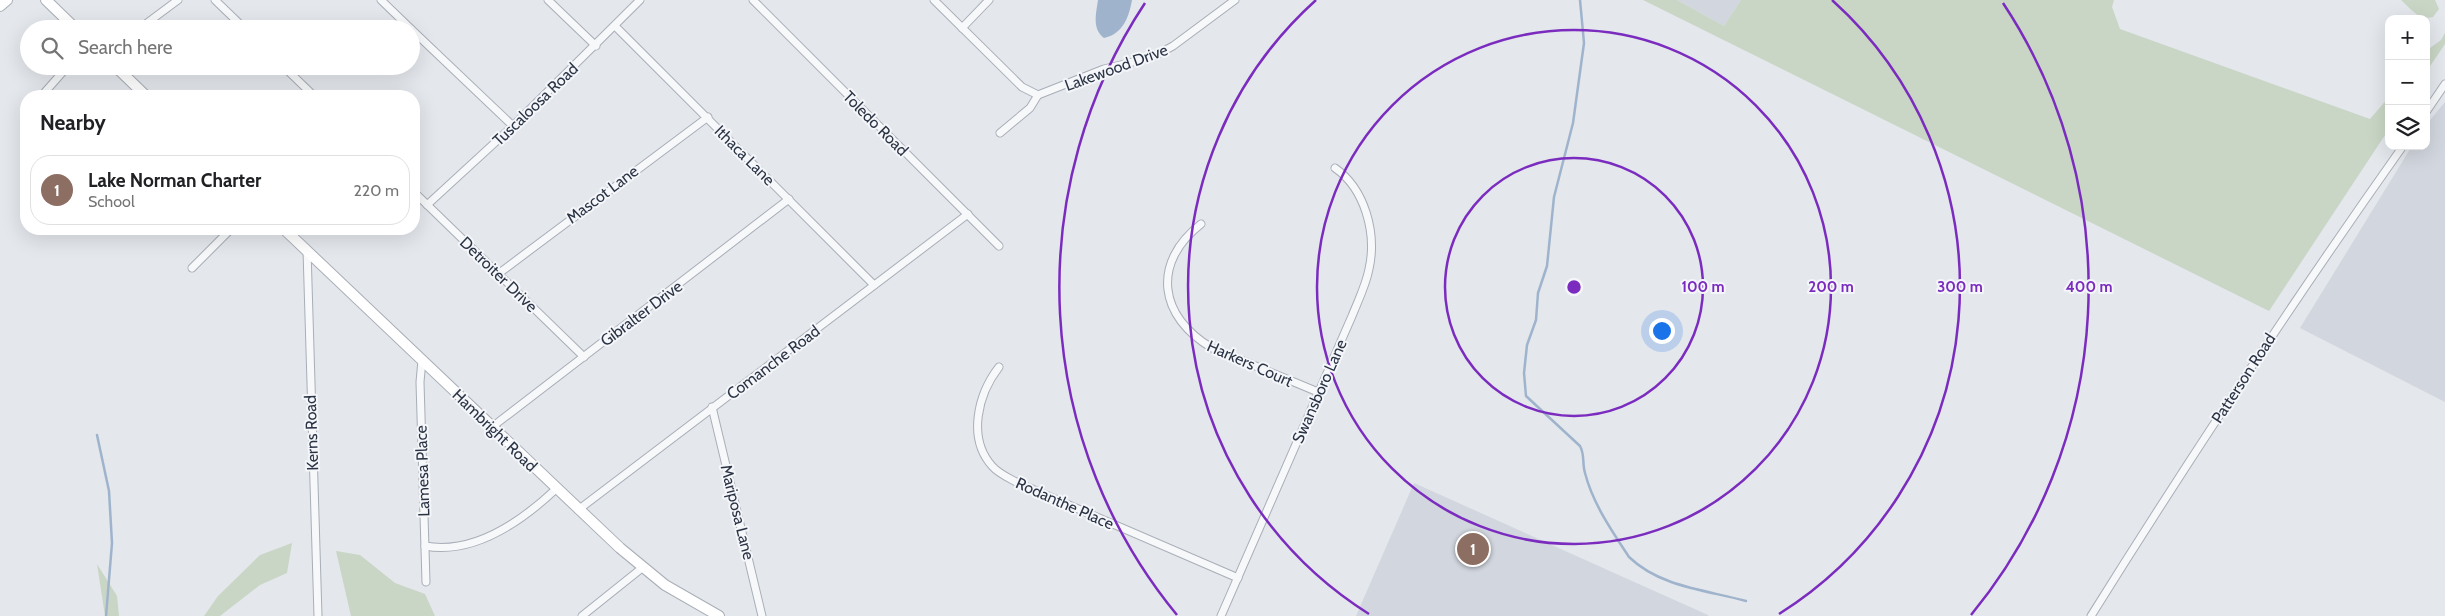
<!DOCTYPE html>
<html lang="en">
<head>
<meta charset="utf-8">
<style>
	body { margin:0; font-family:Cabin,sans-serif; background:#f6f6f6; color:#202124 }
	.controls { position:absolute; right:15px; top:15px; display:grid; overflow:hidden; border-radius:10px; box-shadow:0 5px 20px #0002 }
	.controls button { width:45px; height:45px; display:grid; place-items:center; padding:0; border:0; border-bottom:1px solid #e0e0e0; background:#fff; color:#202124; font:25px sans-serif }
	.you { position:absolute; left:1661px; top:330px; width:18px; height:18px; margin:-12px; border:4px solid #fff; border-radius:50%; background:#1a73e8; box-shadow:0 0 0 8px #1a73e833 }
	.badge { display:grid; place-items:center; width:32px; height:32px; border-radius:50%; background:#d93025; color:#fff; font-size:16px; font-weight:700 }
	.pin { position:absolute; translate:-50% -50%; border:2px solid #fff; box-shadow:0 1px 5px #0006 }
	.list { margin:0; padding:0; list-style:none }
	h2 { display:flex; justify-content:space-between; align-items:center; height:65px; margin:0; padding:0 20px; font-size:21px }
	h2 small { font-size:16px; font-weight:400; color:#757577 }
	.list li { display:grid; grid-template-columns:32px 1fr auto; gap:15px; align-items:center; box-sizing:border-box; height:70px; margin:0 10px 10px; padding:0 10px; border:1px solid #e0e0e0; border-radius:20px }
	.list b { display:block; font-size:19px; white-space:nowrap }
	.list p { margin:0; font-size:16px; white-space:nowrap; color:#757577 }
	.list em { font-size:16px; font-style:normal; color:#757577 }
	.icon { flex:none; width:28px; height:28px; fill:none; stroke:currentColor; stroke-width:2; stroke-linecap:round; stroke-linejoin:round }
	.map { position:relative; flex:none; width:2445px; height:616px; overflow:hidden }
	.search { position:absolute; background:#fff; box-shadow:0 5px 20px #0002; left:20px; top:20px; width:400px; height:55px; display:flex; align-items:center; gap:12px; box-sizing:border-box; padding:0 18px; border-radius:28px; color:#757577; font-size:19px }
	.panel { position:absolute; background:#fff; box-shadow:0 5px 20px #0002; left:20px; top:90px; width:400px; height:145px; border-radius:20px }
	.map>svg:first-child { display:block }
</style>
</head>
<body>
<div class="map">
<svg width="2445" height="616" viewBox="0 0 2445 616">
	<rect width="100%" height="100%" fill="#e4e7ec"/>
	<g fill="#d2d6de">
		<path d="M 1677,0 L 1741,0 L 1724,26 Z"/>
		<path d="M 2445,102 L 2445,402 L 2300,328 L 2412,146 L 2426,146 L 2426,125 Z"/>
		<path d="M 1414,483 L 1708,615 L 1708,616 L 1356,616 Z"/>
	</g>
	<g fill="#c9d6c5">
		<path d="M 1643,0 L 1677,0 L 1724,26 L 1741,0 L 2114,0 L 2112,7 L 2120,29 L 2370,119 L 2389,97 L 2389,129 L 2269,311 Z"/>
		<path d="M 2401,0 L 2435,0 L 2439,9 L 2433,17 C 2419,21 2411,9 2401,0 Z"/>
		<path d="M 2445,33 L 2445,44 L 2426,72 L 2426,51 L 2441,40 Z"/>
		<path d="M 292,543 L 287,573 L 260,585 L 220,616 L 204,616 L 218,596 L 260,555 Z"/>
		<path d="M 336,551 L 360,555 L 395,583 L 425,594 L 435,616 L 351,616 Z"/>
		<path d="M 97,564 L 117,596 L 119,616 L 105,616 Z"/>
	</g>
	<path fill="#9fb4cc" d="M 1098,0 L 1132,0 C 1129,17 1123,34 1104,38 C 1092,29 1096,14 1098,0 Z"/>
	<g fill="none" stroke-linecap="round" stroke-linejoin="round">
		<g stroke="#9fb4cc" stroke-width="2.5">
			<path d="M 1580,0 L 1584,43 L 1573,123 L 1554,197 L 1547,266 L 1538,293 L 1536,320 L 1527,345 L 1524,373 L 1526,396 L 1580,446 C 1585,455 1582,463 1585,473 C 1593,504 1612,531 1629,557 C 1660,587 1706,590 1746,601"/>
			<path d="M 97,435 L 109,491 L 112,543 L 106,616"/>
		</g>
		<defs>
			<g id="street">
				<path d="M 215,0 L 245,29"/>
				<path d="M 381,0 L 411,29"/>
				<path d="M 548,0 L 596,46"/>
				<path d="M 753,0 L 999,246"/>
				<path d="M 934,0 L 1022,87 L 1038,95"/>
				<path d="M 615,26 L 874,285"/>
				<path d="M 962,28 L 989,0"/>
				<path d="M 139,29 L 178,0"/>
				<path d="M 411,29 L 513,126"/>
				<path d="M 283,66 L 314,96"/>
				<path d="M 45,92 L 68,66"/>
				<path d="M 2426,112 L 2445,84"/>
				<path d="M 1000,133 L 1030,108 L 1038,95 L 1104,69 L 1141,60 L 1158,54 L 1173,46 L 1235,0"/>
				<path d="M 414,192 L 584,357"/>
				<path d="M 427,205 L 513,126 L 640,0"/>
				<path d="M 1201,224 C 1151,263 1159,317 1212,348 L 1318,392"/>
				<path d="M 307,250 L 318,616"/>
				<path d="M 192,268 L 231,229"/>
				<path d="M 498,274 L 708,117"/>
				<path d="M 422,360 L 420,382 L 426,582"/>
				<path d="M 999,367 C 978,394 967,438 992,466 C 999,474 1009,478 1018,483 L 1238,578"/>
				<path d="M 712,407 L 762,616"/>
				<path d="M 492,427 L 789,199"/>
				<path d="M 578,510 L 968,214"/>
				<path d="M 425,546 C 474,555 523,520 556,489"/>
				<path d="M 582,616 L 642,568"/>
				<path d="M 1221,616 L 1352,316 C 1358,301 1366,285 1369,269 C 1377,233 1365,189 1335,168"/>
				<path d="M 2091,616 C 2191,456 2294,300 2403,146"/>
			</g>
			<g id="secondary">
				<path d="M 46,0 L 76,29"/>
				<path d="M 0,6 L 7,0"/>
				<path d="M 115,66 L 146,96"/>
				<path d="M 284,229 L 620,548 L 665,585 L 719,616"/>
			</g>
		</defs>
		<use href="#street" stroke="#a9aeb7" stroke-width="9"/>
		<use href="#secondary" stroke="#a9aeb7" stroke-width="12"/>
		<use href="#street" stroke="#f7f8fa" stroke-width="7"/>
		<use href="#secondary" stroke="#fff" stroke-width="10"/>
	</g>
	<g fill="none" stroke="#7b2cbf" stroke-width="2.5">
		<circle cx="1574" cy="287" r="129"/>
		<circle cx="1574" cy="287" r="257"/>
		<path d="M1369 614A386 386 0 0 1 1316 0M1832 0A386 386 0 0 1 1779 614"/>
		<path d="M1177 615A515 515 0 0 1 1145 3M2003 3A515 515 0 0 1 1971 615"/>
	</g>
	<g text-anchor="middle" stroke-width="4" stroke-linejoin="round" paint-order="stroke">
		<g font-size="16" fill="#2b3445" stroke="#f4f6f9">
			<text transform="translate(1116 67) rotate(-20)" y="6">Lakewood Drive</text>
			<text transform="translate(535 104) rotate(-44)" y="6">Tuscaloosa Road</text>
			<text transform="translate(876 123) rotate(45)" y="6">Toledo Road</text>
			<text transform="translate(745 155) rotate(45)" y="6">Ithaca Lane</text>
			<text transform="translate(602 194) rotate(-37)" y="6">Mascot Lane</text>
			<text transform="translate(499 274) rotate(44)" y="6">Detroiter Drive</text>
			<text transform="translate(641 313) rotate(-37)" y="6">Gibralter Drive</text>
			<text transform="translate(773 362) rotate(-37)" y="6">Comanche Road</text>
			<text transform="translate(1250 363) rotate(24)" y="6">Harkers Court</text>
			<text transform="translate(2243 378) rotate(-57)" y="6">Patterson Road</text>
			<text transform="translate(1319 391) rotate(-66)" y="6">Swansboro Lane</text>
			<text transform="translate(495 430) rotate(44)" y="6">Hambright Road</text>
			<text transform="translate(311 433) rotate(-92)" y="6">Kerns Road</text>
			<text transform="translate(422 471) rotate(-92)" y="6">Lamesa Place</text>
			<text transform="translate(1065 503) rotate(24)" y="6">Rodanthe Place</text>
			<text transform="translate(738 512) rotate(76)" y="6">Mariposa Lane</text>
		</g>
	</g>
	<circle cx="1574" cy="287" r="8" fill="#7b2cbf" stroke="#f4f6f9" stroke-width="2.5"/>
	<g font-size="15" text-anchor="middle" font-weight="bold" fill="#7b2cbf" stroke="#f4f6f9" stroke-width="4" stroke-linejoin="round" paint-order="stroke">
		<text x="1703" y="292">100 m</text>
		<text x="1831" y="292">200 m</text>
		<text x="1960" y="292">300 m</text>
		<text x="2089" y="292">400 m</text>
	</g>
</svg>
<div class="controls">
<button>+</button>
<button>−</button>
<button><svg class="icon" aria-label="layers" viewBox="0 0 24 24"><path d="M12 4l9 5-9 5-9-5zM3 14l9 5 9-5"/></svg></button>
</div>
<div class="you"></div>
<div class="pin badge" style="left:1473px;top:549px;background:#8d6e63">1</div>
<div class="search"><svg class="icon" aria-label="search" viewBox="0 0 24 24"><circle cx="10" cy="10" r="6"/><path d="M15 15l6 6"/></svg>Search here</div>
<section class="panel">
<h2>Nearby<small></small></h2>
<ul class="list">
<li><span class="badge" style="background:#8d6e63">1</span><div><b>Lake Norman Charter</b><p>School</p></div><em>220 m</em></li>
</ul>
</section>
</div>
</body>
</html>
